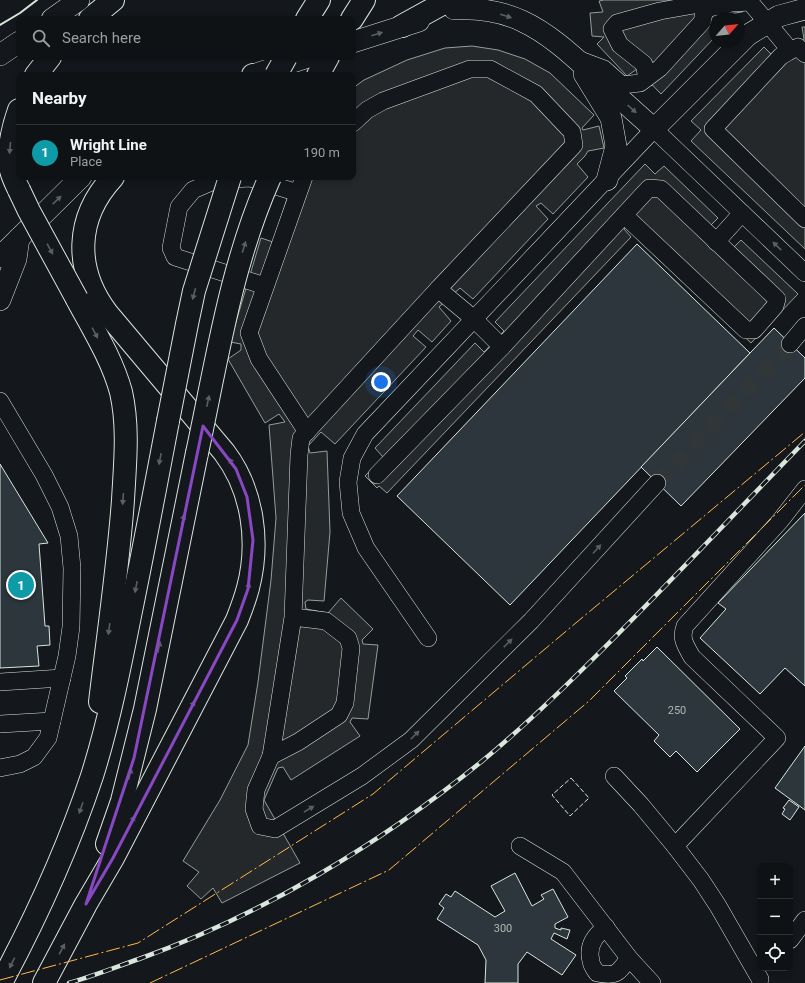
<!DOCTYPE html>
<html lang="en">
<head>
<meta charset="utf-8">
<style>
	body { margin:0; font-family:Roboto,sans-serif; background:#181b1e; color:#f1f3f6 }
	.controls { position:absolute; right:12px; bottom:12px; display:grid; overflow:hidden; border-radius:8px; box-shadow:0 2px 6px #0003 }
	.controls button { width:36px; height:36px; display:grid; place-items:center; padding:0; border:0; border-bottom:1px solid #2f3234; background:#0f1215; color:#f1f3f6; font:20px sans-serif }
	.compass { position:absolute; left:709px; top:12px; width:36px; height:36px; border-radius:50%; background:#0f1215; box-shadow:0 2px 6px #0003; rotate:63deg }
	.you { position:absolute; left:381px; top:382px; width:14px; height:14px; margin:-10px; border:3px solid #fff; border-radius:50%; background:#1a73e8; box-shadow:0 0 0 6px #1a73e833 }
	.badge { display:grid; place-items:center; width:26px; height:26px; border-radius:50%; background:#d93025; color:#fff; font-size:13px; font-weight:700 }
	.pin { position:absolute; translate:-50% -50%; border:2px solid #fff; box-shadow:0 1px 4px #0006 }
	.list { margin:0; padding:0; list-style:none }
	h2 { display:flex; justify-content:space-between; align-items:center; height:52px; margin:0; padding:0 16px; font-size:17px }
	h2 small { font-size:13px; font-weight:400; color:#9b9ea0 }
	.list li { display:grid; grid-template-columns:26px 1fr auto; gap:12px; align-items:center; box-sizing:border-box; height:56px; padding:0 16px; border-top:1px solid #2f3234 }
	.list b { display:block; font-size:15px; white-space:nowrap }
	.list p { margin:0; font-size:13px; white-space:nowrap; color:#9b9ea0 }
	.list em { font-size:13px; font-style:normal; color:#9b9ea0 }
	.icon { flex:none; width:22px; height:22px; fill:none; stroke:currentColor; stroke-width:2; stroke-linecap:round; stroke-linejoin:round }
	.map { position:relative; flex:none; width:805px; height:983px; overflow:hidden }
	.search { position:absolute; background:#0f1215; box-shadow:0 2px 6px #0003; left:16px; top:16px; width:340px; height:44px; display:flex; align-items:center; gap:10px; box-sizing:border-box; padding:0 14px; border-radius:8px; color:#9b9ea0; font-size:15px }
	.panel { position:absolute; background:#0f1215; box-shadow:0 2px 6px #0003; left:16px; top:72px; width:340px; height:108px; border-radius:8px }
	.map>svg:first-child { display:block }
</style>
</head>
<body>
<div class="map">
<svg width="805" height="983" viewBox="0 0 805 983">
	<rect width="100%" height="100%" fill="#14181c"/>
	<g fill="#24282b" stroke="#939e99">
		<path d="M 604,0 L 756,0 L 742,12 L 721,15 L 723,18 L 715,18 L 715,37 L 661,94 L 637,69 L 627,76 L 597,44 L 604,37 L 592,36 L 590,13 L 603,12 L 599,1 Z"/>
		<path d="M 802,27 L 805,27 L 805,249 L 691,141 L 701,130 L 691,121 L 764,47 L 772,55 L 804,39 Z"/>
		<path d="M 472,46 L 498,50 L 525,59 L 550,73 L 594,115 L 582,128 L 583,130 L 599,126 L 604,148 L 588,151 L 585,156 L 577,164 L 588,177 L 553,214 L 541,203 L 536,206 L 548,219 L 473,299 L 460,288 L 439,307 L 451,321 L 432,342 L 418,330 L 413,336 L 426,347 L 335,444 L 321,432 L 308,446 L 310,453 L 327,451 L 330,532 L 324,601 L 308,600 L 305,602 L 306,609 L 328,613 L 341,598 L 373,629 L 362,640 L 363,644 L 378,645 L 368,719 L 352,718 L 350,722 L 360,736 L 291,780 L 283,767 L 278,768 L 264,800 L 300,863 L 222,903 L 213,888 L 201,899 L 187,886 L 199,872 L 183,861 L 220,800 L 248,745 L 258,682 L 271,580 L 276,518 L 269,425 L 285,422 L 279,414 L 265,423 L 228,359 L 241,350 L 241,344 L 230,342 L 261,238 L 273,242 L 291,187 L 280,183 L 283,177 L 353,177 L 353,88 L 364,80 L 407,60 L 445,48 Z"/>
		<path d="M 645,164 L 655,174 L 664,166 L 718,218 L 709,227 L 732,249 L 741,240 L 798,294 L 751,343 L 628,227 L 625,227 L 624,229 L 631,237 L 387,493 L 379,486 L 377,488 L 365,476 L 383,457 L 375,448 L 475,343 L 484,352 L 504,331 L 495,322 Z"/>
	</g>
	<g fill="#2c363c" stroke="#d8e6dc">
		<path d="M 637,244 L 750,353 L 510,605 L 397,496 Z"/>
		<path d="M 774,328 L 805,358 L 805,378 L 681,506 L 641,467 Z"/>
		<path d="M 0,464 L 48,543 L 39,544 L 45,626 L 49,626 L 50,645 L 37,646 L 39,666 L 0,668 Z"/>
		<path d="M 805,513 L 805,686 L 785,668 L 760,694 L 700,638 L 726,609 L 718,603 Z"/>
		<path d="M 657,647 L 740,729 L 697,772 L 676,751 L 670,757 L 654,741 L 659,735 L 614,691 L 627,678 L 625,676 L 642,659 L 643,661 Z"/>
		<path d="M 805,746 L 805,810 L 775,788 Z"/>
		<path d="M 789,800 L 799,807 L 790,820 L 782,814 L 785,809 L 783,808 Z"/>
		<path d="M 515,873 L 532,906 L 544,899 L 541,895 L 553,889 L 568,917 L 555,924 L 555,928 L 561,930 L 561,928 L 570,930 L 567,939 L 554,933 L 551,939 L 576,955 L 562,975 L 527,952 L 518,964 L 518,983 L 485,983 L 486,960 L 478,945 L 437,919 L 444,908 L 439,904 L 446,894 L 451,897 L 455,891 L 495,917 L 505,911 L 491,886 Z"/>
	</g>
	<g fill="none" stroke-linecap="round" stroke-linejoin="round">
		<path stroke="#313739" stroke-width="17" stroke-dasharray="17 8" stroke-linecap="butt" d="M 657,483 L 790,344"/>
		<defs>
			<g id="minor">
				<path d="M 705,9 L 732,3 L 750,2 L 790,50"/>
				<path d="M 805,54 L 798,47 L 788,52 L 781,56 L 713,129 L 805,219"/>
				<path d="M 580,60 L 604,69 L 622,85 L 640,83 L 660,68 L 702,22 L 705,9 L 700,4 L 660,11 L 617,23 L 612,29 L 620,45 L 644,64 L 647,78"/>
				<path d="M 353,123 L 367,110 L 383,101 L 470,69 L 490,69 L 536,94 L 572,132 L 574,145 L 438,289"/>
				<path d="M 304,177 L 249,333 L 259,359 L 307,432"/>
				<path d="M 716,242 L 742,213"/>
				<path d="M 265,286 L 175,257 L 171,248 L 179,207 L 193,190 L 216,180 L 250,178 L 298,193"/>
				<path d="M 790,344 L 805,326"/>
				<path d="M 502,347 L 649,188 L 661,189 L 777,299 L 775,306 L 754,330 L 746,330 L 624,215"/>
				<path d="M 0,401 L 44,475 L 60,507 L 69,536 L 72,568 L 71,627 L 67,656 L 48,738 L 34,757 L 20,764 L 0,768"/>
				<path d="M 293,617 L 326,621 L 348,638 L 351,648 L 345,703 L 339,715 L 298,742 L 271,756 L 293,617 L 299,455 L 301,438 L 438,289 L 474,319 L 502,347 L 377,475"/>
				<path d="M 428,638 L 366,548 L 351,513 L 348,482 L 352,458 L 365,434 L 654,129 L 805,273"/>
				<path d="M 0,682 L 62,678"/>
				<path d="M 0,724 L 52,721"/>
				<path d="M 271,756 L 256,790 L 254,809 L 260,826 L 275,829 L 362,776 L 411,740 L 531,621 L 657,483"/>
				<path d="M 614,776 L 641,805 L 675,846"/>
				<path d="M 520,846 L 563,872 L 629,958 L 652,983"/>
				<path d="M 606,927 C 595,935 587,946 591,961 C 591,965 595,970 597,973 C 617,977 618,973 629,958"/>
				<path d="M 790,940 L 805,920"/>
				<path d="M 760,979 L 718,906 L 701,880 L 675,846 L 777,738 L 692,657 C 686,646 680,639 685,626 L 780,521 L 805,489"/>
			</g>
			<g id="major">
				<path d="M 454,9 C 477,8 501,11 522,21 C 550,34 573,56 595,76 C 615,94 635,112 654,129 L 748,35 L 779,16 L 805,9"/>
				<path d="M 52,19 L 79,0"/>
				<path d="M 353,42 L 419,21"/>
				<path d="M 0,55 L 19,42"/>
				<path d="M 584,74 L 611,118 L 616,146 L 607,180"/>
				<path d="M 253,75 L 308,57"/>
				<path d="M 0,257 L 81,177"/>
				<path d="M 0,300 L 16,259 L 19,238"/>
			</g>
			<g id="highway">
				<path d="M 90,19 L 113,0"/>
				<path d="M 307,19 L 319,0"/>
				<path d="M 352,19 L 364,0"/>
				<path d="M 402,26 L 449,0"/>
				<path d="M 36,75 L 50,57"/>
				<path d="M 253,75 L 254,75"/>
				<path d="M 318,75 L 328,57"/>
				<path d="M 19,190 C 15,182 11,174 10,166 C 8,147 13,127 19,110"/>
				<path d="M 77,299 C 93,329 112,359 121,392 C 129,427 125,464 123,500 C 118,568 108,635 100,702"/>
				<path d="M 107,844 L 122,801 L 145,709 L 197,453"/>
				<path d="M 1,983 C 37,916 68,848 92,776 C 109,722 120,666 131,611 C 144,548 156,484 168,421"/>
				<path d="M 44,983 L 86,904 L 113,858 L 237,620 C 241,610 245,599 248,588 C 260,542 253,490 224,452 L 107,313 C 74,269 75,218 113,177"/>
			</g>
		</defs>
		<use href="#minor" stroke="#d8e6dc" stroke-width="18"/>
		<use href="#major" stroke="#d8e6dc" stroke-width="22"/>
		<use href="#highway" stroke="#d8e6dc" stroke-width="24"/>
		<use href="#minor" stroke="#14181c" stroke-width="17"/>
		<use href="#major" stroke="#14181c" stroke-width="21"/>
		<use href="#highway" stroke="#14181c" stroke-width="22"/>
		<defs>
			<path id="rail" d="M 69,983 C 93,976 116,967 139,959 C 262,915 380,844 481,762 C 524,727 564,688 604,648 C 672,580 738,510 805,441"/>
		</defs>
		<use href="#rail" stroke="#d8e6dc" stroke-width="4.5"/>
		<use href="#rail" stroke="#14181c" stroke-width="3" stroke-dasharray="9" stroke-linecap="butt"/>
		<defs>
			<g id="highway-bridge">
				<path d="M 276,75 L 286,57"/>
				<path d="M 19,190 L 29,211 L 77,299"/>
				<path d="M 168,421 L 187,324 L 194,291 L 230,177"/>
				<path d="M 197,453 C 217,360 231,264 270,177"/>
			</g>
		</defs>
		<use href="#highway-bridge" stroke="#d8e6dc" stroke-width="24" stroke-linecap="butt"/>
		<use href="#highway-bridge" stroke="#14181c" stroke-width="22"/>
		<path stroke="#d8e6dc" stroke-width="1" stroke-dasharray="5 2" stroke-linecap="butt" d="M 571,778 L 589,798 L 570,816 L 552,795 Z"/>
		<path stroke="#d8e6dc" stroke-width="2" d="M 0,25 L 20,13 L 37,0"/>
		<g stroke="#ffb74d" stroke-width="1" stroke-dasharray="14 3 2 3" stroke-linecap="butt">
			<path d="M 0,980 L 138,943 L 373,794 L 577,622 L 805,432"/>
			<path d="M 150,983 L 389,870 L 589,701 L 805,485"/>
		</g>
	</g>
	<defs><path id="oneway-solid" d="M-6-.8H1V-3.2L6.5 0L1 3.2V.8H-6Z"/></defs>
	<g fill="#59605f">
		<use href="#oneway-solid" transform="translate(506 16) rotate(17)"/>
		<use href="#oneway-solid" transform="translate(377 34) rotate(-18)"/>
		<use href="#oneway-solid" transform="translate(632 109) rotate(42)"/>
		<use href="#oneway-solid" transform="translate(10 148) rotate(95)"/>
		<use href="#oneway-solid" transform="translate(57 200) rotate(-44)"/>
		<use href="#oneway-solid" transform="translate(777 246) rotate(-136)"/>
		<use href="#oneway-solid" transform="translate(244 247) rotate(-73)"/>
		<use href="#oneway-solid" transform="translate(50 249) rotate(61)"/>
		<use href="#oneway-solid" transform="translate(194 294) rotate(105)"/>
		<use href="#oneway-solid" transform="translate(95 333) rotate(62)"/>
		<use href="#oneway-solid" transform="translate(208 401) rotate(-78)"/>
		<use href="#oneway-solid" transform="translate(160 459) rotate(101)"/>
		<use href="#oneway-solid" transform="translate(232 463) rotate(-124)"/>
		<use href="#oneway-solid" transform="translate(123 499) rotate(94)"/>
		<use href="#oneway-solid" transform="translate(183 520) rotate(-78)"/>
		<use href="#oneway-solid" transform="translate(597 549) rotate(-48)"/>
		<use href="#oneway-solid" transform="translate(136 587) rotate(101)"/>
		<use href="#oneway-solid" transform="translate(248 588) rotate(-76)"/>
		<use href="#oneway-solid" transform="translate(109 629) rotate(98)"/>
		<use href="#oneway-solid" transform="translate(508 643) rotate(-45)"/>
		<use href="#oneway-solid" transform="translate(159 647) rotate(-79)"/>
		<use href="#oneway-solid" transform="translate(192 706) rotate(-63)"/>
		<use href="#oneway-solid" transform="translate(415 735) rotate(-45)"/>
		<use href="#oneway-solid" transform="translate(130 774) rotate(-76)"/>
		<use href="#oneway-solid" transform="translate(81 808) rotate(109)"/>
		<use href="#oneway-solid" transform="translate(309 809) rotate(-31)"/>
		<use href="#oneway-solid" transform="translate(132 821) rotate(-63)"/>
		<use href="#oneway-solid" transform="translate(62 949) rotate(-62)"/>
		<use href="#oneway-solid" transform="translate(12 963) rotate(117)"/>
	</g>
	<path fill="none" stroke="#8948c3" stroke-width="3" stroke-linejoin="round" d="M 203,426 L 236,469 L 247,497 L 253,540 L 248,589 L 237,620 L 113,858 L 86,904 L 134,758 Z"/>
	<g text-anchor="middle" stroke-width="3" stroke-linejoin="round" paint-order="stroke">
		<g font-size="11" fill="#adbab4">
			<text x="677" y="714">250</text>
			<text x="503" y="932">300</text>
		</g>
	</g>
</svg>
<div class="controls">
<button>+</button>
<button>−</button>
<button><svg class="icon" aria-label="locate" viewBox="0 0 24 24"><circle cx="12" cy="12" r="6"/><path d="M12 2v4M12 18v4M2 12h4M18 12h4"/></svg></button>
</div>
<svg class="compass" viewBox="-18 -18 36 36"><path d="M0-13l5 13h-10z" fill="#e53935"/><path d="M0 13l5-13h-10z" fill="#9b9ea0"/></svg>
<div class="you"></div>
<div class="pin badge" style="left:21px;top:585px;background:#0f9aa8">1</div>
<div class="search"><svg class="icon" aria-label="search" viewBox="0 0 24 24"><circle cx="10" cy="10" r="6"/><path d="M15 15l6 6"/></svg>Search here</div>
<section class="panel">
<h2>Nearby<small></small></h2>
<ul class="list">
<li><span class="badge" style="background:#0f9aa8">1</span><div><b>Wright Line</b><p>Place</p></div><em>190 m</em></li>
</ul>
</section>
</div>
</body>
</html>
